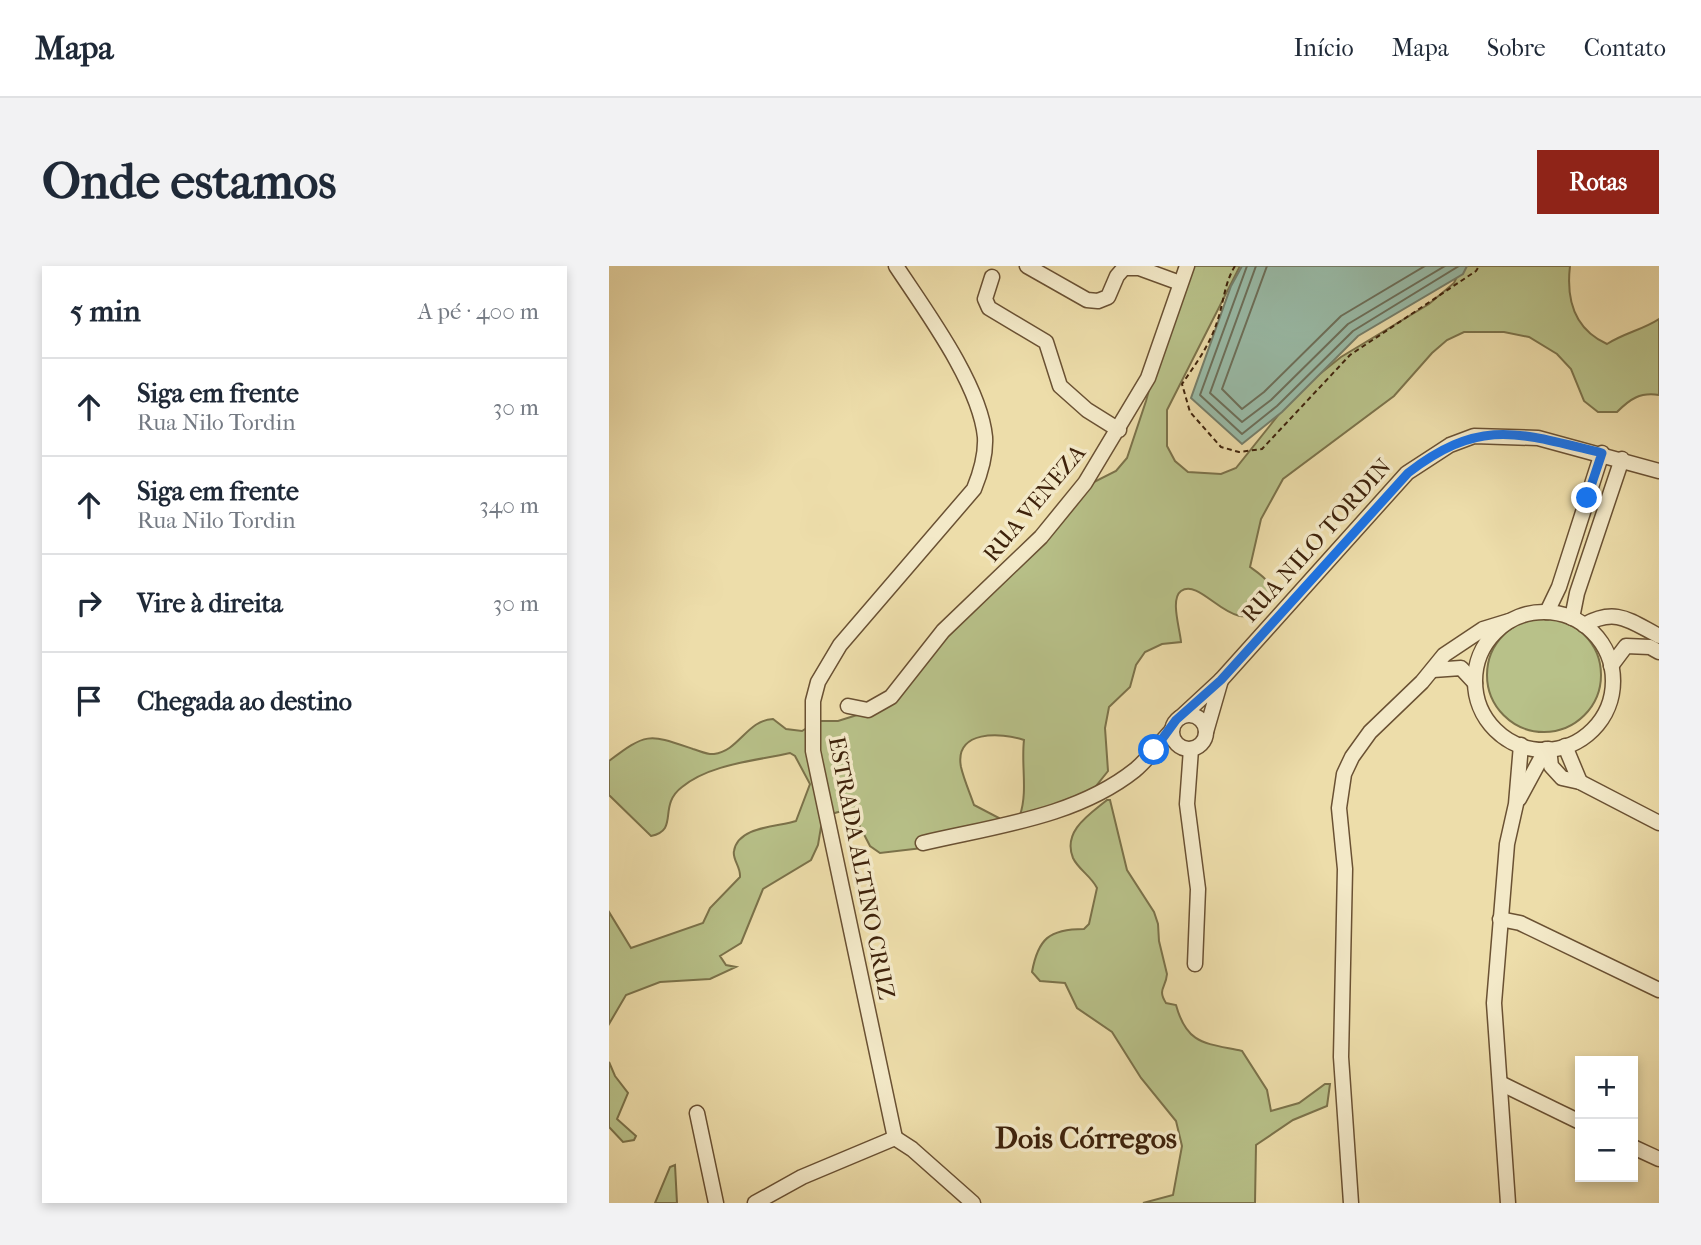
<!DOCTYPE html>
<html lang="pt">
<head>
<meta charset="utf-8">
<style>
	body { margin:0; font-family:"IM FELL French Canon",serif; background:#f2f2f3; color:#1f2937 }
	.controls { position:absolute; right:21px; bottom:21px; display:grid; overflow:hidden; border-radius:0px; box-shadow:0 4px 10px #0003 }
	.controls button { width:63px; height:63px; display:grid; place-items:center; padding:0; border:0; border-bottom:2px solid #e0e1e3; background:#fff; color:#1f2937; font:35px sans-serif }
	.stop { position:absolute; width:21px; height:21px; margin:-16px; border:5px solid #1a73e8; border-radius:50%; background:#fff }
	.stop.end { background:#1a73e8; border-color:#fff; box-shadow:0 2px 7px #0008 }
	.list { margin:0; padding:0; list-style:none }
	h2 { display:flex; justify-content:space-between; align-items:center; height:91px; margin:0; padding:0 28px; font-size:30px }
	h2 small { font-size:23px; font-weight:400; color:#747a83 }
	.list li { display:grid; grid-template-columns:46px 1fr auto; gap:21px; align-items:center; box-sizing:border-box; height:98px; padding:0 28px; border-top:2px solid #e0e1e3 }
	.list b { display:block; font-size:26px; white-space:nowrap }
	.list p { margin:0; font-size:23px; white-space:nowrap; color:#747a83 }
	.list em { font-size:23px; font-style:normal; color:#747a83 }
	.icon { flex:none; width:38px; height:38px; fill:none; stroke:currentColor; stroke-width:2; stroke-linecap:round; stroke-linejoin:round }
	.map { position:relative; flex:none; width:1050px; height:937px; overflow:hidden; border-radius:0px }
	header { display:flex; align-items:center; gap:42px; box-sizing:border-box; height:98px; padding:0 35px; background:#fff; border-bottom:2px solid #e0e1e3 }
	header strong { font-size:33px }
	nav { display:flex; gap:38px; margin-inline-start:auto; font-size:24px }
	.intro { display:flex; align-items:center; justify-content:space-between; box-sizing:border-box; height:168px; padding:0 42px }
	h1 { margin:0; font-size:49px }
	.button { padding:18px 32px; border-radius:0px; background:#8f2418; color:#fff; font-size:24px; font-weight:700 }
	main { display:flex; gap:42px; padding:0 42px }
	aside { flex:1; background:#fff; border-radius:0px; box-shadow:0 4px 10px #0003 }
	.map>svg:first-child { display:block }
</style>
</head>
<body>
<header>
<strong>Mapa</strong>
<nav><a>Início</a><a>Mapa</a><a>Sobre</a><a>Contato</a></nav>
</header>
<div class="intro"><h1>Onde estamos</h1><a class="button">Rotas</a></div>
<main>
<aside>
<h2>5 min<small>A pé · 400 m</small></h2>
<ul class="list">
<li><svg class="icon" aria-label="ahead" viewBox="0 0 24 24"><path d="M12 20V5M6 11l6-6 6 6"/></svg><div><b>Siga em frente</b><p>Rua Nilo Tordin</p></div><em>30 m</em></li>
<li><svg class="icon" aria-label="ahead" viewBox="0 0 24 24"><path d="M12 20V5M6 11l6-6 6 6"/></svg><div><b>Siga em frente</b><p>Rua Nilo Tordin</p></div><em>340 m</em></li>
<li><svg class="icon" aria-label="right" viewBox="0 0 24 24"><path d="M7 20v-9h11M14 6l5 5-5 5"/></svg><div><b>Vire à direita</b></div><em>30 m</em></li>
<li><svg class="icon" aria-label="arrive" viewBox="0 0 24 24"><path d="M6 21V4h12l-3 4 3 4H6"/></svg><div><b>Chegada ao destino</b></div></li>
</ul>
</aside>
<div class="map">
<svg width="1050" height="937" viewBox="0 0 1050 937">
	<rect width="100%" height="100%" fill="#edddaa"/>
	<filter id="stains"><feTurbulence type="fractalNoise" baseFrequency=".00286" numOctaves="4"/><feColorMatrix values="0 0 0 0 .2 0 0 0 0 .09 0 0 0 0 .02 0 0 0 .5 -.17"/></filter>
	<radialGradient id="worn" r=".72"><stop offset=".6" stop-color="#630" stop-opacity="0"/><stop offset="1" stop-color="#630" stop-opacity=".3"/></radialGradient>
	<g fill="#b8c189" stroke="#7b724a" stroke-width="2">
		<path d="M 570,0 L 631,0 L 558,144 L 558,180 L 566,195 L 579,206 L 612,208 L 627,202 L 687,127 L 732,91 L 820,38 L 845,17 L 853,0 L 961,0 C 957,34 965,63 998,78 C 1015,67 1033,64 1050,53 L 1050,129 C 1031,126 1021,133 1008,146 L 989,146 L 975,135 L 962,103 L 948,88 L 920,71 L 895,66 L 855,66 L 838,74 L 823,87 L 785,130 L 674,213 L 652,253 L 641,301 C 655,311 671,321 657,338 C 626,377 594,310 572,325 C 561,333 571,363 572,376 L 553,378 L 536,386 L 527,399 L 521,421 L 500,441 L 496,462 L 499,505 L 479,530 L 411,549 C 419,525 412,499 415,474 C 392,466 345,464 352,501 C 355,514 361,527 365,539 L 390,552 L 394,560 L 322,581 L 271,587 L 261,580 L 244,547 C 230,543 224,547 213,555 L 209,579 L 202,594 L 154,623 L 132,677 L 111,690 L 117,699 L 127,701 L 101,713 L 51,716 L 17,729 L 0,758 L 0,646 L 22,682 L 94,657 L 101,642 L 131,611 C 132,601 123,593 125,585 C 129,560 169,561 187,555 L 201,518 L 186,490 L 181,487 C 146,495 101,498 73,521 C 48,540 71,564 42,570 L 0,529 L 0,495 C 38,466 40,468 84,483 C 91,485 99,489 105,488 C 130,485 138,454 164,453 L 177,463 L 193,465 L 209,455 L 229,455 L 248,449 L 272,436 L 475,221 L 507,205 L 518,192 L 537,135 L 564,37 Z"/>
		<circle cx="935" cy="409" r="57"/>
		<path d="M 498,534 L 501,534 L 518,604 L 545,646 L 549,658 L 550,675 L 558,708 C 557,722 548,723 557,737 L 567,739 C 578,779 596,777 633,785 L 658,824 L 662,845 L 690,837 L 716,818 L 721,818 L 718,840 L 684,854 L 647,879 L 646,937 L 534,937 L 564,929 L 573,880 L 567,855 L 532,812 L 503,766 L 468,742 L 456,717 L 431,715 L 423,706 C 429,673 440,663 475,663 L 480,658 L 488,622 C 482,610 469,603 464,592 C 453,565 481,548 498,534 Z"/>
		<path d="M 0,796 L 6,810 L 19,827 L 8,853 L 27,870 L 25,874 L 14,876 L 0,861 Z"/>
		<path d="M 66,899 L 68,937 L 46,937 L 61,901 Z"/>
	</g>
	<path fill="#99bca9" stroke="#757e6a" stroke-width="2" d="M 633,0 L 858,0 L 854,8 L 749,70 L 673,146 L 633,178 L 582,132 L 622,20 Z"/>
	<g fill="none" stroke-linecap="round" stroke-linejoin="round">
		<g stroke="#6c6f5a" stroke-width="2">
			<path d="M 638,0 L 591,129 L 633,168 L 668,140 L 744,65 L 850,0"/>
			<path d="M 647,0 L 601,127 L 633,156 L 662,134 L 739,58 L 836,0"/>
			<path d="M 658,0 L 613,123 L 633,143 L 655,126 L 732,50 L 816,0"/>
		</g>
		<defs>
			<g id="minor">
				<path d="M 418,0 L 478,34 L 489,35 L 499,31 L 508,10 L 515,2 L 530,2 L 571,17"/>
				<path d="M 383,11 L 376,33 L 380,42 L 437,76 L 451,120 L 478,144 L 510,164"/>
				<path d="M 938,346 L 950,321 L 993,187"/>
				<circle cx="935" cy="415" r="69"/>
				<path d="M 963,352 L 968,327 L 1013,193"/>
				<path d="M 975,359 C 1007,341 1021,355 1050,370"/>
				<path d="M 1002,400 L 1017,380 L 1041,381 L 1050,386"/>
				<path d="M 824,404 L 852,402 L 866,417"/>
				<path d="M 612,414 L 798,207 L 841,179 L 865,170 L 929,172 L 1050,205"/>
				<path d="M 239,440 L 259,444 L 282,431 L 334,365 L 432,271 L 476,217 L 539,112 L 578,0"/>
				<circle cx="580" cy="466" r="17"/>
				<path d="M 572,451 L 612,414 L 597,466"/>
				<path d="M 956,480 L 971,516"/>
				<path d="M 582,483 L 578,538 L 589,623 L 586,698"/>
				<path d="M 940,483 L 942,500 L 953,512 L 971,516 L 1050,557"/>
				<path d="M 910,533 L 937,483"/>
				<path d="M 314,577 C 386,560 467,551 526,504 C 539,493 551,477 563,464"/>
				<path d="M 891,653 L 911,657 L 1050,724"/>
				<path d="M 893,818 L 971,856"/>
				<path d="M 88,847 L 107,937"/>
				<path d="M 286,872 L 204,485 L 204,435 L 209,416 L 231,379 L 365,223 C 372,206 377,190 376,171 C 371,118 316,44 287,0"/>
				<path d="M 286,872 L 303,883 L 364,937"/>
				<path d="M 1024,881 L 1050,893"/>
				<path d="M 146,937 L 193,911 L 286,872"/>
				<path d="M 742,937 L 732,791 L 736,603 L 730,542 L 735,508 L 743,491 L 761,466 L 813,416 L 835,389 L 874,363 L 900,355"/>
				<path d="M 899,937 L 885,737 L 898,578 L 907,538 L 912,479"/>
			</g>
		</defs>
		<use href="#minor" stroke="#6a5133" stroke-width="17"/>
		<path stroke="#3e220b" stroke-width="2" stroke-dasharray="5 3.5" stroke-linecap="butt" d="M 626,0 C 615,18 615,36 608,56 C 601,79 586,99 573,118 L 581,146 L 612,181 L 630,186 L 653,183 L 741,89 L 867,5 L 870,0"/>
		<use href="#minor" stroke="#f3e9c8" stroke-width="14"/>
	</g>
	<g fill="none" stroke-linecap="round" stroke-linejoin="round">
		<path stroke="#1a73e8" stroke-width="9" d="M 545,484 L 567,454 L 612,414 L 799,207 C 872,151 910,167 993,187 L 978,232"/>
	</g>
	<g text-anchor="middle" stroke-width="7" stroke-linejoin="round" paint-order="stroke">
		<g font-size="23" fill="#3e220b" stroke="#f3e9c8">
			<text transform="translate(425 237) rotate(-50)" y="8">RUA VENEZA</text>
			<text transform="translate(707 274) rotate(-48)" y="8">RUA NILO TORDIN</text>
			<text transform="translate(253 602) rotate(79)" y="8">ESTRADA ALTINO CRUZ</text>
		</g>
		<g font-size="30" font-weight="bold" fill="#3e220b" stroke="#f3e9c8">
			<text x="477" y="882">Dois Córregos</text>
		</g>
	</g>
	<rect width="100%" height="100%" filter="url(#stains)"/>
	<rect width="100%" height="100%" fill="url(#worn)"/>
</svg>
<div class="controls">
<button>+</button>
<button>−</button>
</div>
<div class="stop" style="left:545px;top:484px"></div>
<div class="stop end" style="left:978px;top:232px"></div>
</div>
</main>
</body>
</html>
